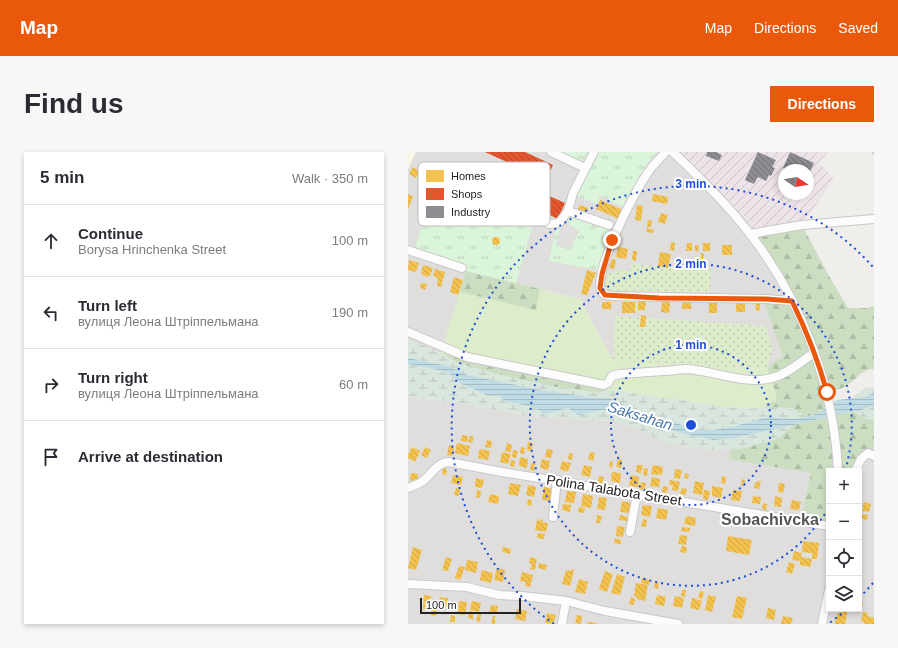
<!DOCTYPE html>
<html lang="en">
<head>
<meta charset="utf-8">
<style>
	body { margin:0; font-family:Helvetica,sans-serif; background:#f7f7f7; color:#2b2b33 }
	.controls { position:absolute; right:12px; bottom:12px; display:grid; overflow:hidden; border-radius:0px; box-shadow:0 2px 6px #0003 }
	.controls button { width:36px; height:36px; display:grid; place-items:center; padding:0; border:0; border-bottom:1px solid #e1e1e2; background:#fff; color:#2b2b33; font:20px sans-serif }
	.compass { position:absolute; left:370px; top:12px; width:36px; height:36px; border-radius:50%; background:#fff; box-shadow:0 2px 6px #0003; rotate:102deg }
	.scale { position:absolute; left:12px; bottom:10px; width:101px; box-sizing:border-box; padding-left:4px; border:2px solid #222; border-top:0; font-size:11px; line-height:14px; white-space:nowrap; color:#222; -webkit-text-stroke:3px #fff; paint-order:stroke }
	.stop { position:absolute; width:12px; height:12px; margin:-9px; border:3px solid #ea580c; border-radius:50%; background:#fff }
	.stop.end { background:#ea580c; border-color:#fff; box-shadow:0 1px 4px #0008 }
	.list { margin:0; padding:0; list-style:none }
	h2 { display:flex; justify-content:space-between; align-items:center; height:52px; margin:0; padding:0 16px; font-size:17px }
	h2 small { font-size:13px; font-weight:400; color:#7c7c81 }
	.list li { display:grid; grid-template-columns:26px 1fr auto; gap:12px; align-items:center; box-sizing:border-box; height:72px; padding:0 16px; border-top:1px solid #e1e1e2 }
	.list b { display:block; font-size:15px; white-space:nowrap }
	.list p { margin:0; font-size:13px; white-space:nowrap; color:#7c7c81 }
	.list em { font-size:13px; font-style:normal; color:#7c7c81 }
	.icon { flex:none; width:22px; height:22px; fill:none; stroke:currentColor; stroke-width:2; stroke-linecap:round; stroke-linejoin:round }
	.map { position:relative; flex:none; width:466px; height:472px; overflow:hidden; border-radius:0px }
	header { display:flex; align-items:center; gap:24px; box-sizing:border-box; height:56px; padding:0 20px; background:#ea580c; color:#fff }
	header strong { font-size:19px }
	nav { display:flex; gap:22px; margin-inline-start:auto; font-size:14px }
	.intro { display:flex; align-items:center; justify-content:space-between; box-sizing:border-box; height:96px; padding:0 24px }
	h1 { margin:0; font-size:28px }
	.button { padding:10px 18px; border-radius:0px; background:#ea580c; color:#fff; font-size:14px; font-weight:700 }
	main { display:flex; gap:24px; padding:0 24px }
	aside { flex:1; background:#fff; border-radius:0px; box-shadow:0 2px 6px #0003 }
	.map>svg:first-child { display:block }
</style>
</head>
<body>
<header>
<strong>Map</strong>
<nav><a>Map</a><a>Directions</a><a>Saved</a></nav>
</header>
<div class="intro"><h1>Find us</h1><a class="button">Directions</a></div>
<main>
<aside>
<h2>5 min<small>Walk · 350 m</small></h2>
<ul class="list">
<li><svg class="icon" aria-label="ahead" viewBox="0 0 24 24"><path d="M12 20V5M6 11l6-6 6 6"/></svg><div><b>Continue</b><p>Borysa Hrinchenka Street</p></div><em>100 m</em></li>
<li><svg class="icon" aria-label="left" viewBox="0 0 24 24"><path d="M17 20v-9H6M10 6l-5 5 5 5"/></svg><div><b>Turn left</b><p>вулиця Леона Штріппельмана</p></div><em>190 m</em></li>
<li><svg class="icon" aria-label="right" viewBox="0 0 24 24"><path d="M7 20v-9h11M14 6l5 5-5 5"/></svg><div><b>Turn right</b><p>вулиця Леона Штріппельмана</p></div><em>60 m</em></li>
<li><svg class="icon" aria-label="arrive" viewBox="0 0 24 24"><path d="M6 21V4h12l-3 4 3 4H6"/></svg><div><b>Arrive at destination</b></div></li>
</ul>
</aside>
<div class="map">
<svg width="466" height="472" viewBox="0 0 466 472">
	<defs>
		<pattern id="industrial-furrows" width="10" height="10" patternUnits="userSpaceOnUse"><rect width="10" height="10" fill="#ede4e9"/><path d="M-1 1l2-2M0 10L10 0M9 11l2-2" fill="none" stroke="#cbc3c8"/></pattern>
		<pattern id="forest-firs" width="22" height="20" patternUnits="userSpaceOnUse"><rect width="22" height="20" fill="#cbdec1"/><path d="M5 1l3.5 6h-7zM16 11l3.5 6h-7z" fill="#aebea6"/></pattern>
		<pattern id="wetland-marsh" width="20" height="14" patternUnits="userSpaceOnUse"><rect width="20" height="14" fill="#d9e6de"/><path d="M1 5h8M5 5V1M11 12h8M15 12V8" fill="none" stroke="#bac5be"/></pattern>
		<pattern id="park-tufts" width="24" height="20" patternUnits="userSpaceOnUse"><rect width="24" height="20" fill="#daf5da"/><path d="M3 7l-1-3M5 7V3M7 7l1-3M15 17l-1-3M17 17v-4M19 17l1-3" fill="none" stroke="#bbd2bb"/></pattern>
		<pattern id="garden-dots" width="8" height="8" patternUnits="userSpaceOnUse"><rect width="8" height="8" fill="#ddeccb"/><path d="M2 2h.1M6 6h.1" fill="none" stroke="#bdcaae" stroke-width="1.8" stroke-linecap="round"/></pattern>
		<pattern id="water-rules" width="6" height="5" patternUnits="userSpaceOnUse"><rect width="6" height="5" fill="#bfdbe3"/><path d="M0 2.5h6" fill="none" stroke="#a4bcc2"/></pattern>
		<pattern id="homes-back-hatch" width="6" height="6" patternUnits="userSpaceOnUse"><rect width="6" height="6" fill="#f2c14e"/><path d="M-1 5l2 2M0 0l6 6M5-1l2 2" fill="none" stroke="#cfa644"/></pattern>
		<pattern id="shops-back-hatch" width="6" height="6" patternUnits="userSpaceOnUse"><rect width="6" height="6" fill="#e4572e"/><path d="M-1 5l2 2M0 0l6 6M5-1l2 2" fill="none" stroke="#b84827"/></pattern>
		<pattern id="industry-back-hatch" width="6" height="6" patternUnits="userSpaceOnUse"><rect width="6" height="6" fill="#8d8d92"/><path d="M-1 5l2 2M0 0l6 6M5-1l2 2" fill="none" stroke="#737377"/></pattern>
	</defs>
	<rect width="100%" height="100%" fill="#f0eeeb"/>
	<g fill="#dfdedc" fill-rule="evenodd">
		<path d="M 0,0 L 265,0 L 342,82 L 384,149 L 376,205 L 365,210 L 359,217 L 205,209 L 172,147 L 59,119 L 33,201 L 0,187 Z"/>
		<path d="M 0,244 L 15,247 L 66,253 L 116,263 L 145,266 L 199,269 L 214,271 L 257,290 L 300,298 L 332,297 L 369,287 L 386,273 L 466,279 L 466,472 L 0,472 ZM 421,319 L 451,319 L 451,457 L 421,457 Z"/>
	</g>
	<path fill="url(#industrial-furrows)" fill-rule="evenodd" d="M 265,0 L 420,0 L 411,10 L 426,27 L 394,73 L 342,82 ZM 376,18 L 400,18 L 400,42 L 376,42 Z"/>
	<path fill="#f8f7e8" d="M 0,0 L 8,0 L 0,17 Z"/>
	<path fill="#ddeccb" d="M 58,119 L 172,147 L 205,209 L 359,217 C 362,228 369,238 368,249 L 359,251 L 357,256 L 335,257 L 200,238 L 33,201 Z"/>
	<g fill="url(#forest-firs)">
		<path d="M 394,73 L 421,124 L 440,156 L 459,156 L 466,154 L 466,217 C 454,217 450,226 441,232 C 435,237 427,238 419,240 L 422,252 L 410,261 L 398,265 L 384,256 L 357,256 L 359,251 L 368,249 C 369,238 362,228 359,217 L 365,210 L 375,205 L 355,147 L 383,149 L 342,82 Z"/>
		<path d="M 58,119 L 132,137 L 128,158 L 52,140 Z"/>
		<path d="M 33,201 L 200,238 L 191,241 L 147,235 L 88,222 L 49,211 Z"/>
		<path d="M 446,260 L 457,266 L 466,268 L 466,304 L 460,301 L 448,319 L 421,319 L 421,374 L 392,370 L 403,321 L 321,307 L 322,298 L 332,297 L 369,287 L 386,273 L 435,261 Z"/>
	</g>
	<g fill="url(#wetland-marsh)">
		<path d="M 0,187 L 25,197 L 49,211 L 88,222 L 147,235 L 191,241 L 200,238 L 218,240 L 335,257 C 348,257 373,253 384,257 C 389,258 394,263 398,265 L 386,267 L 360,265 L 327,274 L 306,278 L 291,278 L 261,269 L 256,265 L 243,267 L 202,246 L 189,246 L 138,239 L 59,223 L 40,214 L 0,206 Z"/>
		<path d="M 0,212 L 40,220 L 52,231 L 78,243 L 90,243 L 97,249 L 125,255 L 138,262 L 160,256 L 170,263 L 194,258 L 241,271 L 262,278 L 325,286 L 386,273 L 369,287 L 332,297 L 300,298 L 257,290 L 214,271 L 199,269 L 145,266 L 116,263 L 66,253 L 15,247 L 0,244 Z"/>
		<path d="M 466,235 L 466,241 L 457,245 L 443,247 L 457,236 Z"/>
		<path d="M 463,253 L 466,253 L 466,268 L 457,266 L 446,260 L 451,259 Z"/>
	</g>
	<g fill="url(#park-tufts)">
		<path d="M 150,0 L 179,0 L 175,9 L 172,10 Z"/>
		<path d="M 190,0 L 249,0 L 232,23 L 216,55 L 192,44 L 189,52 L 169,44 Z"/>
		<path d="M 28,26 L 126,69 L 108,131 L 58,119 L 6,100 Z"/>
		<path d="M 162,64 L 203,78 L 191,118 L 141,109 L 148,76 L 152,76 L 148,93 L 161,98 L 171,79 L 161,73 L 161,68 L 158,67 Z"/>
	</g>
	<g fill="url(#garden-dots)">
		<path d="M 223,112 L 304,118 L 301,140 L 202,140 L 198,137 L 197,133 L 199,120 L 208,122 L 210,117 L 222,119 Z"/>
		<path d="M 207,164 L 233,166 L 232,175 L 237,175 L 238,166 L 358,174 L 364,197 L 359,217 L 205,209 Z"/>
	</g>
	<path fill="#e0dfde" d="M 158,67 L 161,68 L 161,73 L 171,79 L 161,98 L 148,93 L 152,76 Z"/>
	<path fill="url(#water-rules)" d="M 0,206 L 40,214 L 59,223 L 138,239 L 189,246 L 202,246 L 243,267 L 256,265 L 261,269 L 291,278 L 306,278 L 327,274 L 360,265 L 386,267 L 398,265 L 410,261 L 429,248 L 457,245 L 466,241 L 466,253 L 451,259 L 435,261 L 386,273 L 325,286 L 305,288 L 262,278 L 241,271 L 194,258 L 170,263 L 160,256 L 138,262 L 125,255 L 97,249 L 90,243 L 78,243 L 52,231 L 40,220 L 0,212 Z"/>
	<g fill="url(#homes-back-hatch)">
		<path d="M 5,15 L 15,21 L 12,24 L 10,23 L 8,26 L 1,22 Z"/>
		<path d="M 0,42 L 5,45 L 0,57 Z"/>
		<path d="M 245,42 L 260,45 L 259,52 L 244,49 Z"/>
		<path d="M 192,48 L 215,58 L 211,67 L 188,57 Z"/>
		<path d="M 172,53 L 180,56 L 177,62 L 169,58 Z"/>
		<path d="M 229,53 L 235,54 L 233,69 L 227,68 Z"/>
		<path d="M 253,61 L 260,63 L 257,72 L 250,70 Z"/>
		<path d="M 240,68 L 244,69 L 243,75 L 239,75 Z"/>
		<path d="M 239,76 L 246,78 L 245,81 L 238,80 Z"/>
		<circle cx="88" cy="89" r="4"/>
		<path d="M 263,90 L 267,91 L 266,99 L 262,98 Z"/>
		<path d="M 279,91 L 284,91 L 284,99 L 278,99 Z"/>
		<rect x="295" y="91" width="7" height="8"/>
		<path d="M 287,93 L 291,93 L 290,100 L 287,99 Z"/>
		<rect x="314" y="93" width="10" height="10"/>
		<path d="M 210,95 L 220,97 L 218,107 L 208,105 Z"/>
		<path d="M 225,99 L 229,99 L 228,109 L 224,108 Z"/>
		<path d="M 252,100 L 263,102 L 260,116 L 250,114 Z"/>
		<path d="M 293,101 L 296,102 L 295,109 L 292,109 Z"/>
		<path d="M 204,107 L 208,108 L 206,117 L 201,116 Z"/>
		<path d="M 1,108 L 11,111 L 8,120 L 0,118 Z"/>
		<path d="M 15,113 L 25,116 L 22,124 L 20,123 L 20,125 L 14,123 L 15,122 L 13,121 Z"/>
		<path d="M 27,117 L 37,120 L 33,135 L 29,134 L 30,126 L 25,124 Z"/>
		<path d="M 179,118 L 188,121 L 179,143 L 173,142 Z"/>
		<path d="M 46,125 L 55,128 L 50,143 L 42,140 Z"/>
		<path d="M 13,131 L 19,132 L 17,138 L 12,136 Z"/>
		<path d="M 230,148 L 238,148 L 237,158 L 230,158 Z"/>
		<rect x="274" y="149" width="9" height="8"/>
		<rect x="301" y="149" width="8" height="12"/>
		<rect x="328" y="149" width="9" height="11"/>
		<path d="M 347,149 L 352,149 L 352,158 L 348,159 Z"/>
		<rect x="194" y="150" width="9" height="7"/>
		<rect x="214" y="150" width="13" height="11"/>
		<path d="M 254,150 L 262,150 L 261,161 L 253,160 Z"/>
		<path d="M 233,163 L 238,164 L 237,175 L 232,175 Z"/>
		<path d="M 54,283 L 60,284 L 59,290 L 53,289 Z"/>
		<path d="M 62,284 L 66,285 L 64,291 L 60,290 Z"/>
		<path d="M 79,288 L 84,289 L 83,296 L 77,295 Z"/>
		<path d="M 120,290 L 125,291 L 123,299 L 119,298 Z"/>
		<path d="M 49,291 L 62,294 L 60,304 L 47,301 Z"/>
		<path d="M 99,291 L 104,293 L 103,300 L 97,299 Z"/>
		<path d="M 41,293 L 46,295 L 44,304 L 39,303 Z"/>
		<path d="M 4,295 L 12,299 L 7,310 L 0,306 L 0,303 Z"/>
		<path d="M 17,295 L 23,298 L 19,306 L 13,303 Z"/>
		<path d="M 113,295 L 117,296 L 116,302 L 112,301 Z"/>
		<path d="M 73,297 L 82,299 L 80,308 L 70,306 L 71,301 L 70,300 Z"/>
		<path d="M 139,297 L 145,298 L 143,306 L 137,305 Z"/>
		<path d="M 105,298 L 110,299 L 108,306 L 104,305 Z"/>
		<path d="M 94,300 L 103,302 L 100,312 L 92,310 Z"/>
		<path d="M 182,300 L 187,301 L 185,309 L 180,307 Z"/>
		<path d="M 161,301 L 165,302 L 164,308 L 160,307 Z"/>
		<path d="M 112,305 L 120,307 L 119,316 L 111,314 Z"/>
		<path d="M 134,307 L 142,309 L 140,318 L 132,316 Z"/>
		<path d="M 210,307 L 214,308 L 213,316 L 208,315 Z"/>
		<path d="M 103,308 L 107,309 L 106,315 L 102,314 Z"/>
		<path d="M 154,309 L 163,311 L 160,320 L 152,317 Z"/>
		<path d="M 202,309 L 205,310 L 204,316 L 201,315 Z"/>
		<path d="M 123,311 L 127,312 L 126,319 L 122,318 Z"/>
		<path d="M 176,313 L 184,315 L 182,325 L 173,323 Z"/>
		<path d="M 229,313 L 235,313 L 233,321 L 228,320 Z"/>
		<path d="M 245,313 L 255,315 L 254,323 L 243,322 Z"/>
		<path d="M 35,316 L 39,317 L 38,323 L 34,322 Z"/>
		<path d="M 236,316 L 240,317 L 239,324 L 235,323 Z"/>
		<path d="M 267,317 L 274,318 L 272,327 L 266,326 Z"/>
		<path d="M 204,320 L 213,321 L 212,331 L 203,329 Z"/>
		<circle cx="6" cy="325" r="4"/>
		<path d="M 277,321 L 281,322 L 280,327 L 276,326 Z"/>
		<path d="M 45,323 L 55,325 L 53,333 L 43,331 Z"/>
		<path d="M 223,323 L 231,325 L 230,335 L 221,334 Z"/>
		<path d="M 191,324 L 196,325 L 194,332 L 189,331 Z"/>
		<path d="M 314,324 L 318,325 L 317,332 L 313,331 Z"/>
		<path d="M 244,325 L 252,327 L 251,335 L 242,334 Z"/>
		<path d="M 68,326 L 76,328 L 74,336 L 67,335 Z"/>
		<path d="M 334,327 L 337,328 L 336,334 L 333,334 Z"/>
		<path d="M 262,328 L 272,330 L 270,339 L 264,338 L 265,333 L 261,333 Z"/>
		<path d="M 287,329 L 296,331 L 294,343 L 285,341 Z"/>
		<path d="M 350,329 L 353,329 L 351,337 L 346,336 L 347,330 L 349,331 Z"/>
		<path d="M 233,330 L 238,331 L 237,337 L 232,337 Z"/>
		<path d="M 102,331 L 113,333 L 110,344 L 100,342 Z"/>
		<path d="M 371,331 L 377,332 L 375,341 L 370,340 Z"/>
		<path d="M 120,333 L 128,335 L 126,345 L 118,343 Z"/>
		<path d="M 255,334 L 260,335 L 259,341 L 254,340 Z"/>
		<path d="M 304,334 L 315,336 L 313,346 L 304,344 Z"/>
		<path d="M 136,335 L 144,337 L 142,349 L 134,348 Z"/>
		<path d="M 48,336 L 52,337 L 51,344 L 46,343 Z"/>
		<path d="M 274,336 L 279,337 L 277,343 L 272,342 Z"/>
		<path d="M 69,338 L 73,339 L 72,346 L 68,345 Z"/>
		<path d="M 296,338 L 302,339 L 300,348 L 295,347 Z"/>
		<path d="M 325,338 L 334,339 L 332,349 L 323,348 Z"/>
		<path d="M 159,339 L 168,340 L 166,351 L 157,350 Z"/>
		<path d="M 82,342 L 91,344 L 90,352 L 80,350 Z"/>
		<path d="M 175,342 L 185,344 L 183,356 L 173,354 Z"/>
		<path d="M 345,344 L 353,345 L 352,352 L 344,351 Z"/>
		<path d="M 367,344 L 374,346 L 373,355 L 366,354 Z"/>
		<path d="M 191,345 L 199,346 L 197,358 L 189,357 Z"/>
		<path d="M 120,347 L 124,348 L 123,354 L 119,353 Z"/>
		<path d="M 384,348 L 393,350 L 391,358 L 382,357 Z"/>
		<path d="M 214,349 L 224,351 L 222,361 L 212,360 Z"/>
		<path d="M 456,350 L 463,352 L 461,360 L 454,359 Z"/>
		<path d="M 355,351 L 359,352 L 358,358 L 354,357 Z"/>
		<path d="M 155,352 L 163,353 L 162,360 L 154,358 Z"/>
		<path d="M 235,353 L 244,354 L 242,365 L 233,363 Z"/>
		<path d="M 171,355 L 177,356 L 176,361 L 170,360 Z"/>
		<path d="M 250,356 L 260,358 L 258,368 L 248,366 Z"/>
		<path d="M 453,362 L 460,363 L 459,368 L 452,366 Z"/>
		<path d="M 189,363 L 194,364 L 192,371 L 188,371 Z"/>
		<path d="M 212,363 L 220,365 L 219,369 L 211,368 Z"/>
		<path d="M 278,364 L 288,366 L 287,374 L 276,372 Z"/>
		<path d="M 132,367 L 135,368 L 134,370 L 140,371 L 138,380 L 127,378 L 129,368 L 132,369 Z"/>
		<path d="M 235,367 L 239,368 L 238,375 L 233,374 Z"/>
		<path d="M 209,374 L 217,375 L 215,385 L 208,384 Z"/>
		<path d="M 274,375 L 282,376 L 281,380 L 273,379 Z"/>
		<path d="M 130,381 L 137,382 L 136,387 L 129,386 Z"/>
		<path d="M 272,383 L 279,384 L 278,393 L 270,392 Z"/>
		<path d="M 320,384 L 344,388 L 341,403 L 318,399 Z"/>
		<path d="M 207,386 L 213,388 L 213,392 L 206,391 Z"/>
		<path d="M 395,389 L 411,391 L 409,407 L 404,407 L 404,401 L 394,400 Z"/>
		<path d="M 274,394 L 279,395 L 278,401 L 272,400 Z"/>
		<path d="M 5,395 L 14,398 L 8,418 L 0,416 Z"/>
		<path d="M 95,395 L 103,397 L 102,402 L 94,400 Z"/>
		<path d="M 386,399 L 394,401 L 393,405 L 404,407 L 402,415 L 392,413 L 392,409 L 384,408 Z"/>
		<path d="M 38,405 L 44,407 L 40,419 L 34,418 Z"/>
		<path d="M 122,405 L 129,407 L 127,418 L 122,417 L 124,412 L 121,411 Z"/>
		<path d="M 59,408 L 70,410 L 68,421 L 57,418 Z"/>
		<path d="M 381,410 L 387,412 L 384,422 L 378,420 Z"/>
		<path d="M 131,411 L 139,413 L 138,418 L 130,416 Z"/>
		<path d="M 51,414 L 57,415 L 52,428 L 47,426 Z"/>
		<path d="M 89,416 L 97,418 L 95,430 L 86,428 Z"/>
		<path d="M 163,417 L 166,418 L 162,434 L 154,432 L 158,418 L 163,419 Z"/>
		<path d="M 74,418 L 85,421 L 83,431 L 72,428 Z"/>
		<path d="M 197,419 L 205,422 L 199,440 L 191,437 Z"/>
		<path d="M 114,420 L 125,423 L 122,435 L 117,434 L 118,430 L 112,429 Z"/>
		<path d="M 209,422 L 217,425 L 212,443 L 203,441 Z"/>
		<path d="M 234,426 L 242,428 L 241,433 L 233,431 Z"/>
		<path d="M 171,427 L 180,430 L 177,442 L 167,440 Z"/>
		<path d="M 247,430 L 251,431 L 250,437 L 246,436 Z"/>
		<path d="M 228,431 L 240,433 L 237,449 L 229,447 L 229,445 L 226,444 Z"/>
		<path d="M 274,438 L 278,438 L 277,445 L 273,444 Z"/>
		<path d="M 292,439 L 296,440 L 294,447 L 290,446 Z"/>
		<path d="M 16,443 L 23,444 L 22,458 L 15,457 Z"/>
		<path d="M 249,443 L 258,445 L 256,454 L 247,452 Z"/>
		<path d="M 300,443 L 308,445 L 304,460 L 297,458 Z"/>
		<path d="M 267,444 L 276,446 L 274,456 L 265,454 Z"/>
		<path d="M 329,444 L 339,446 L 334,467 L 324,465 Z"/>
		<path d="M 32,445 L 40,446 L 39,455 L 31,453 Z"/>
		<path d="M 223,445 L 227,447 L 226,453 L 221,452 Z"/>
		<path d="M 284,446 L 294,449 L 291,458 L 282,456 Z"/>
		<path d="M 51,449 L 59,450 L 57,463 L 50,462 Z"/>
		<path d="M 64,449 L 73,451 L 71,460 L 62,458 Z"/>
		<path d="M 451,450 L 455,451 L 453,461 L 444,459 L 444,457 L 451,457 Z"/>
		<path d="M 83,453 L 90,454 L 89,462 L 81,461 Z"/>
		<path d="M 24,456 L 29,457 L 28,464 L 23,463 Z"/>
		<path d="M 360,456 L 368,458 L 366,468 L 358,466 Z"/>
		<path d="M 109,457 L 119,459 L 117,469 L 107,467 Z"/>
		<path d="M 432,457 L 440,457 L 437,472 L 427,472 L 429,461 L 431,462 Z"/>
		<path d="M 61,459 L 66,460 L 65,467 L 60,466 Z"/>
		<path d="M 455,460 L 460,461 L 459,464 L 466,466 L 466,472 L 456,472 L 456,470 L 453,469 Z"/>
		<path d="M 70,461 L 73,462 L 72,470 L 68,469 Z"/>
		<path d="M 139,461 L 148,463 L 145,472 L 137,471 Z"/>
		<path d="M 43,463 L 47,464 L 47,470 L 42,470 Z"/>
		<path d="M 169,463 L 174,464 L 173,472 L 167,471 Z"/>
		<path d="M 85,464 L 87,464 L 87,472 L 83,472 Z"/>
		<path d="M 375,464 L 385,466 L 383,472 L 373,472 Z"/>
		<path d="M 179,470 L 189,471 L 189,472 L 179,472 Z"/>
	</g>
	<path fill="url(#shops-back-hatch)" d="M 77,0 L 117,0 L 145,13 L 138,28 L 125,22 L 119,34 L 157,51 L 150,67 L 109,48 L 105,56 L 80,45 L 86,31 L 80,29 L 85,18 L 112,31 L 118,19 Z"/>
	<g fill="url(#industry-back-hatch)">
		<path d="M 299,0 L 308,0 L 314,3 L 311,9 L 298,4 Z"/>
		<path d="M 350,0 L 368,8 L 364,15 L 367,16 L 363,24 L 361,23 L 358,29 L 350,25 L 346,32 L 337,28 Z"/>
		<path d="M 382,0 L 406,11 L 400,24 L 400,18 L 378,18 L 375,16 Z"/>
	</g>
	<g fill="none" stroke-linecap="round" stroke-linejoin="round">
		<defs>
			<g id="minor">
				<path d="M 143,0 L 177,16"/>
				<path d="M 258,0 C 252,6 246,12 241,19 C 228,36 186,118 193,138 C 195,144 200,143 205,144 L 358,147 L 384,149"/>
				<path d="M 265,0 C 292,26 319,52 342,82 C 394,149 426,234 430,319"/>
				<path d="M 109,58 L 142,72 L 151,71 L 160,59 L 165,41 L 186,0"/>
				<path d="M 160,59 L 201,73"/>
				<path d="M 342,82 L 394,73 L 466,67"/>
				<path d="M 0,98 L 54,116"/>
				<path d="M 0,180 L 59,205 L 196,233 L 200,231 L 204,224 L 212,222 C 226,221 240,220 255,219 C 263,219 271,217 279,217 C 307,219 336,233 364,226 C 380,222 393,209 406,201"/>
				<path d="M 447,319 L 453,307 L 460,301 L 466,304"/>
				<path d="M 0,336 C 5,334 11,332 15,329 C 24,322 29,310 41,310 L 94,320 L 421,374"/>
				<path d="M 145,365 L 149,328"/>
				<path d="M 222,380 L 229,342"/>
				<path d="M 0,432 L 59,435 L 91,443 L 114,444 L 158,449 L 197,459 L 270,472"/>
				<path d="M 154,472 L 158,449"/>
				<path d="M 414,472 L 421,438"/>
			</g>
		</defs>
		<use href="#minor" stroke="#c9c8c7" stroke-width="10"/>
		<use href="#minor" stroke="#fdfcfc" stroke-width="8"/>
		<path stroke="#ccc" stroke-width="2" stroke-dasharray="8 8" stroke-linecap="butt" d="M 464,0 L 466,2"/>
	</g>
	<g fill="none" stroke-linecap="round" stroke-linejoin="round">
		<path stroke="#ea580c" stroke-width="5" d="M 204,88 L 194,122 L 192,136 L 197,143 L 251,146 L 358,147 L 384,149 C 398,178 410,208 419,240"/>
	</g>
	<g fill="none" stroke="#1d4ed8" stroke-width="2" stroke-dasharray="2 4">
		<circle cx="283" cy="273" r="80"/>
		<path d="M420 357A161 161 0 1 1 437 319"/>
		<path d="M465 431A241 241 0 0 1 452 445M438 458A241 241 0 0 1 420 472M146 472A241 241 0 1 1 465 115"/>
	</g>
	<g text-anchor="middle" stroke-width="4" stroke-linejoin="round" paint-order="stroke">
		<g font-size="14" fill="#222" stroke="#fff">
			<text transform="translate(206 338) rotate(9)" y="5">Polina Talabota Street</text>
		</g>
		<g font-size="15" font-style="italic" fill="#4a7aab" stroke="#fff">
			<text transform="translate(232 264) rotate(17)" y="5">Saksahan</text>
		</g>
		<g font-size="16" font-weight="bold" fill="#555" stroke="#fff">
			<text x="362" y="373">Sobachivcka</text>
		</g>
	</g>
	<rect x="10" y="10" width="132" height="64" rx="6" fill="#fff" stroke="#bdbdbd" stroke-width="1"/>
	<rect x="18" y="18" width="18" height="12" fill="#f2c14e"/>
	<rect x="18" y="36" width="18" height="12" fill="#e4572e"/>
	<rect x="18" y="54" width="18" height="12" fill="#8d8d92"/>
	<g font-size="11" fill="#222">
		<text x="43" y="28">Homes</text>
		<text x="43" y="46">Shops</text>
		<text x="43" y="64">Industry</text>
	</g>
	<circle cx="283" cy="273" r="6" fill="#1d4ed8" stroke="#fff" stroke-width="2"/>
	<g font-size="12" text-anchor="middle" font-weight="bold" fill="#1d4ed8" stroke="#fff" stroke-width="4" stroke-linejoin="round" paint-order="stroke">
		<text x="283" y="36">3 min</text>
		<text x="283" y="116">2 min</text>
		<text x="283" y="197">1 min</text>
	</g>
</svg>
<div class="controls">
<button>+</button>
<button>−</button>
<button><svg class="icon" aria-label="locate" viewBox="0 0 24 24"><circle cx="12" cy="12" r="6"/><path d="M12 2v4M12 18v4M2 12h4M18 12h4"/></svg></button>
<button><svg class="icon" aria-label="layers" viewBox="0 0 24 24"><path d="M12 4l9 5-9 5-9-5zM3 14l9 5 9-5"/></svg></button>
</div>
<svg class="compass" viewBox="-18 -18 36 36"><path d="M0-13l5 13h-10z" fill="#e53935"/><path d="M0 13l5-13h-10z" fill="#7c7c81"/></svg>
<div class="scale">100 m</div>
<div class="stop" style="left:419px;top:240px"></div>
<div class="stop end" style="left:204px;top:88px"></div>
</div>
</main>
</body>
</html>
